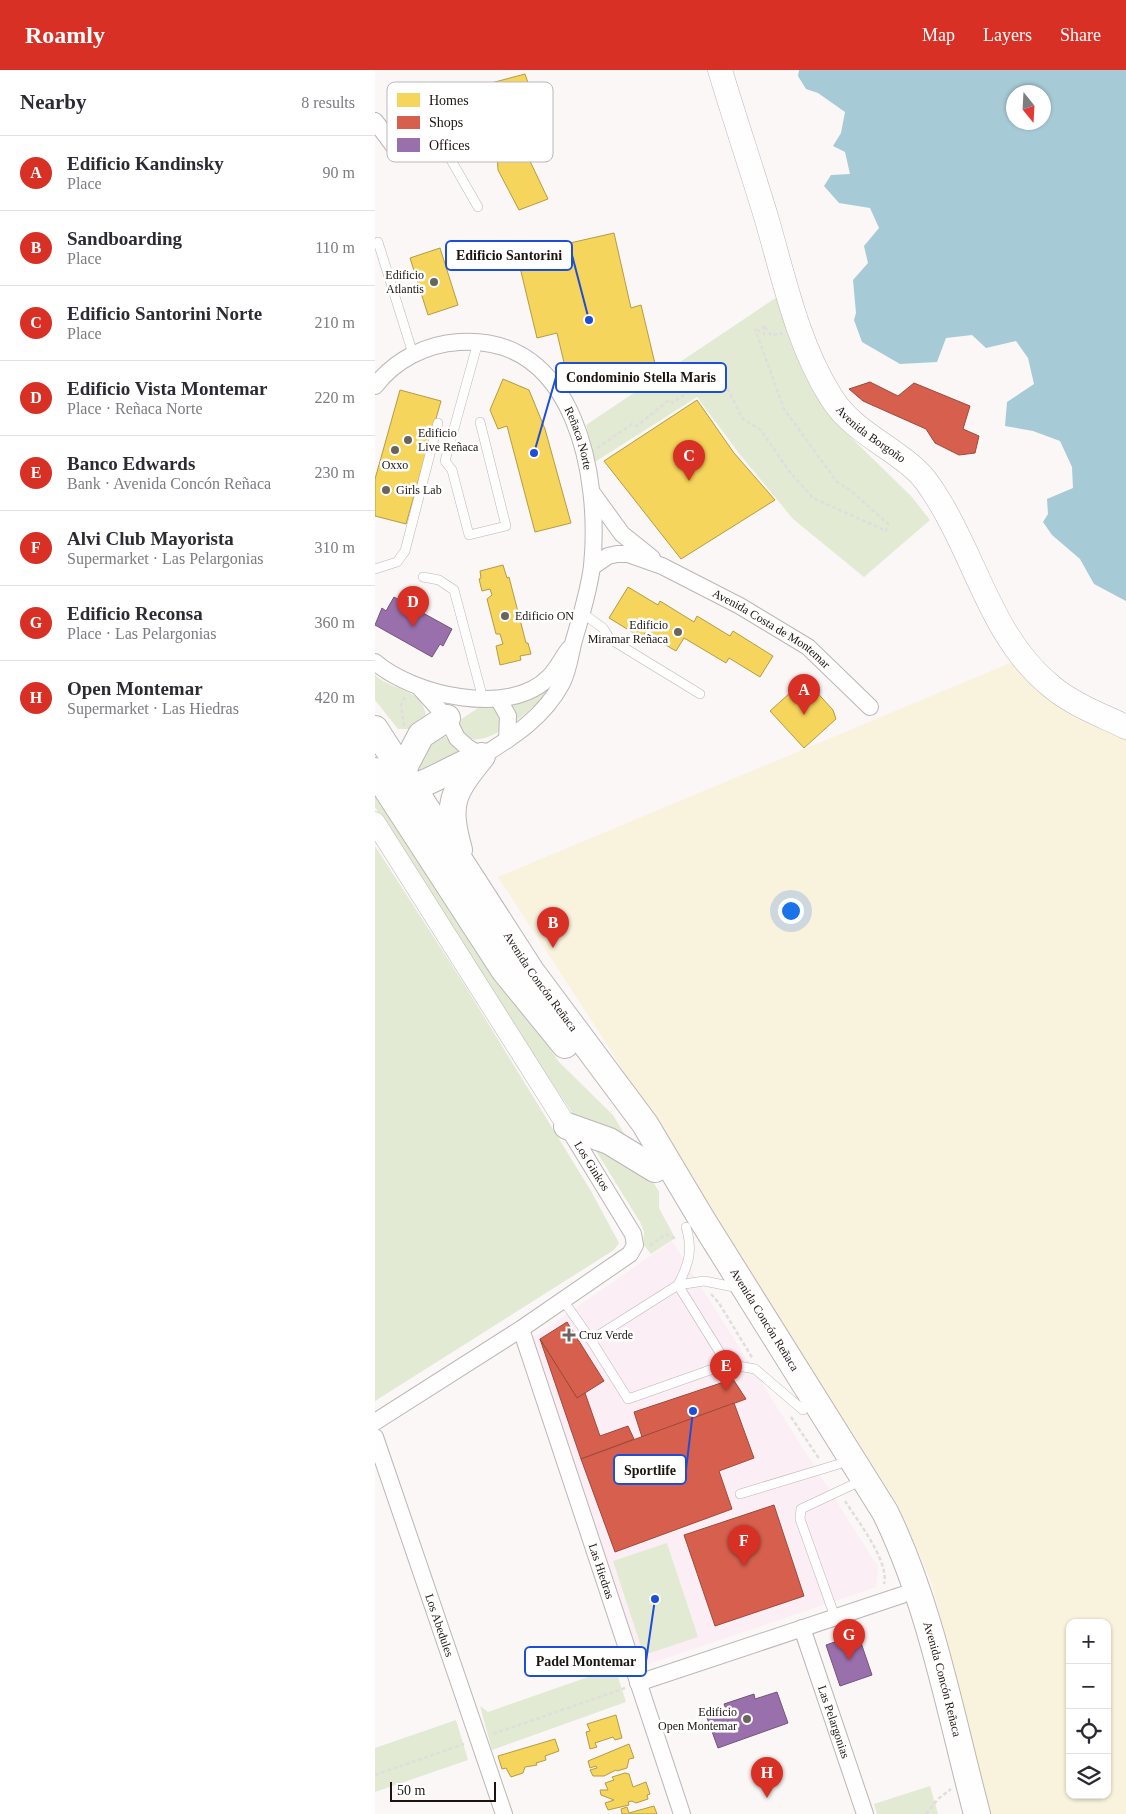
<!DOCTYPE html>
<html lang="en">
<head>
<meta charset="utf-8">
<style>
	body { margin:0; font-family:Georgia,serif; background:#f2f2f3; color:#2b2b33 }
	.controls { position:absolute; right:15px; bottom:15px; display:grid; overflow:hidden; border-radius:10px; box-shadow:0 1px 4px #0004 }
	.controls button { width:45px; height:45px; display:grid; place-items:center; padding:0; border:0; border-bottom:1px solid #e1e1e2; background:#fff; color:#2b2b33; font:25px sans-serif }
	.compass { position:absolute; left:631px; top:15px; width:45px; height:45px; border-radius:50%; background:#fff; box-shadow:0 1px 4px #0004; rotate:162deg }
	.scale { position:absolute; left:15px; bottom:12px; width:106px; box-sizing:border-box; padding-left:5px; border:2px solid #1d1410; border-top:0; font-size:14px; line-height:18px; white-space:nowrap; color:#1d1410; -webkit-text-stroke:4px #fff; paint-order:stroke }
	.you { position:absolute; left:415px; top:840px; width:18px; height:18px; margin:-12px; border:4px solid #fff; border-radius:50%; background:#1a73e8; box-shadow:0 0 0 8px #1a73e833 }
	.badge { display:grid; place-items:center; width:32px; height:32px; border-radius:50%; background:#d93025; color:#fff; font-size:16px; font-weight:700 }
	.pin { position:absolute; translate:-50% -41px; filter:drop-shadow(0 1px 2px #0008) }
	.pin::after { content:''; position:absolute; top:26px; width:18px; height:15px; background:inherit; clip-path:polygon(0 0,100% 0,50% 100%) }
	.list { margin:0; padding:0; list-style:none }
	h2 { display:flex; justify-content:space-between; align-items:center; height:65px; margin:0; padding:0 20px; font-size:21px }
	h2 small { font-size:16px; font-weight:400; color:#7c7c81 }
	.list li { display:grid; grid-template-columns:32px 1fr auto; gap:15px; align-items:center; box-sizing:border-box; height:75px; padding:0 20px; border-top:1px solid #e1e1e2 }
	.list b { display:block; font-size:19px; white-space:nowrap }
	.list p { margin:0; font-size:16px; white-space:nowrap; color:#7c7c81 }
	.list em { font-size:16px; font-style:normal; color:#7c7c81 }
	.icon { flex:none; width:28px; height:28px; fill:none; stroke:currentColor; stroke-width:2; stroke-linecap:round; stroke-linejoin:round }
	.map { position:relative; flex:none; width:751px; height:1744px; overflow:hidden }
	header { display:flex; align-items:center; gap:30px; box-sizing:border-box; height:70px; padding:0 25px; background:#d93025; color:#fff }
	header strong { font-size:24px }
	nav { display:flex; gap:28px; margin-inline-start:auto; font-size:18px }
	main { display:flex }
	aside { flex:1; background:#fff }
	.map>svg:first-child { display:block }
</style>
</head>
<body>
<header>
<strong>Roamly</strong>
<nav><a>Map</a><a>Layers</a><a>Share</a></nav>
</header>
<main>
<aside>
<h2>Nearby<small>8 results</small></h2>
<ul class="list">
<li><span class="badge">A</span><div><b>Edificio Kandinsky</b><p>Place</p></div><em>90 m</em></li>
<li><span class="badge">B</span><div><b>Sandboarding</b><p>Place</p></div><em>110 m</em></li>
<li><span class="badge">C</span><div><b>Edificio Santorini Norte</b><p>Place</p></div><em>210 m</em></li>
<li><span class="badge">D</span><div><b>Edificio Vista Montemar</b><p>Place · Reñaca Norte</p></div><em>220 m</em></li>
<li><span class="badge">E</span><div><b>Banco Edwards</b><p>Bank · Avenida Concón Reñaca</p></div><em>230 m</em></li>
<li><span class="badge">F</span><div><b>Alvi Club Mayorista</b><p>Supermarket · Las Pelargonias</p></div><em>310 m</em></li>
<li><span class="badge">G</span><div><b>Edificio Reconsa</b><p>Place · Las Pelargonias</p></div><em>360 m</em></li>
<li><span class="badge">H</span><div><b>Open Montemar</b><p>Supermarket · Las Hiedras</p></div><em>420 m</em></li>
</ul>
</aside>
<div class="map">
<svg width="751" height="1744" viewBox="0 0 751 1744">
	<rect width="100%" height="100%" fill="#faf7f6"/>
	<path fill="#fbeef5" d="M 297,1171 L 503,1497 L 501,1517 L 268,1596 L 156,1269 Z"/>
	<g fill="#e2ead3">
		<path d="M 405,225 L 417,276 L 458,350 L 536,426 L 555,450 L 489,507 L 418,449 L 363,382 L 322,327 L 220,392 L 211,355 Z"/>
		<path d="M 0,605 C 18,622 47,617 51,646 L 39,659 L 23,659 L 0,630 Z"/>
		<path d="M 179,612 L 170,627 L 140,652 L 132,632 Z"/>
		<path d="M 115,636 L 124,638 L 129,647 L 125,661 C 113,668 104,671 89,669 L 82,652 L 103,638 Z"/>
		<path d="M 66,663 L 87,682 L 43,707 L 40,696 L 56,667 Z"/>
		<path d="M 0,714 L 184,992 L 238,1045 L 256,1075 L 202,1050 L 117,923 L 0,737 Z"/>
		<path d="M 0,776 L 89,914 L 216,1121 L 244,1173 L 239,1180 L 0,1331 Z"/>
		<path d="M 213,1068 L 268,1095 L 284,1122 L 284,1138 L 300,1168 L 276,1184 L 268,1174 L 269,1162 L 265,1152 Z"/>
		<path d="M 292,1473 L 323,1567 L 269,1585 L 238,1491 Z"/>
		<path d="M 239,1585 L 243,1607 L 251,1632 L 117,1680 L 105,1636 L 113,1642 L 236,1599 Z"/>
		<path d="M 81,1650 L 93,1690 L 0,1722 L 0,1678 Z"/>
		<path d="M 555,1716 L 563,1744 L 502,1744 L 499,1734 Z"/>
	</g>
	<path fill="#f9f2dd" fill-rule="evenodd" d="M 640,591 L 751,665 L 751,1744 L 615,1744 L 557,1514 L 523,1435 L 222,959 L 123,807 ZM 695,1553 L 732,1553 L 732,1725 L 695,1725 Z"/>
	<path fill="#a6cad6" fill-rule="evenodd" d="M 424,0 L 751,0 L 751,531 L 719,514 L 705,489 L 677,465 L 668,452 L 673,444 L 672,429 L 698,418 L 697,397 L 685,371 L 658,361 L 630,356 L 632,332 L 659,314 L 653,288 L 641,271 L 611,278 L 597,265 L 571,268 L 562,292 L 525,294 L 487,272 L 479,250 L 481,243 L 478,210 L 493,193 L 489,176 L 504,158 L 495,138 L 464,133 L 449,116 L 456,105 L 475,104 L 470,82 L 458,76 L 466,63 L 470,42 L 443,23 L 431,19 L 423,6 ZM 638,22 L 668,22 L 668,52 L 638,52 Z"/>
	<g fill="#f6d55c" stroke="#b59b45">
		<path d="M 150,4 L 158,27 L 154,89 L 173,129 L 144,140 L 123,100 L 120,43 L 81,54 L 82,22 Z"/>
		<path d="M 239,163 L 256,238 L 266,235 L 282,302 L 196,322 L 182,263 L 162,268 L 142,185 Z"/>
		<path d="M 65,178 L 83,235 L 53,245 L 35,188 Z"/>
		<path d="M 128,309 L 154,320 L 170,359 L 196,453 L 160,462 L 132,356 L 123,359 L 115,340 Z"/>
		<path d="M 25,320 L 66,331 L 31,454 L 0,446 L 0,409 Z"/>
		<path d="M 322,330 L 359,383 L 400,430 L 306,489 L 229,391 Z"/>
		<path d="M 128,495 L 132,508 L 134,507 L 151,573 L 153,573 L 156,584 L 145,586 L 146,590 L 125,595 L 121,576 L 128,574 L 125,564 L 121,564 L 112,529 L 117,525 L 115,519 L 107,521 L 104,509 L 106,508 L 105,501 Z"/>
		<path d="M 253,517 L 283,535 L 285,531 L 319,552 L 322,546 L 355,566 L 358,561 L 398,586 L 385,607 L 354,588 L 351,593 L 309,568 L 301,581 L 270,563 L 267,568 L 234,548 Z"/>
		<path d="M 426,613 L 432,621 L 437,617 L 458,640 L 461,649 L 429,678 L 395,641 Z"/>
		<path d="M 241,1645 L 247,1668 L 240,1670 L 238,1667 L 220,1673 L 222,1677 L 215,1679 L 211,1662 L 215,1661 L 212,1654 Z"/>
		<path d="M 180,1669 L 184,1681 L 170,1686 L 171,1690 L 161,1693 L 162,1695 L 150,1697 L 148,1703 L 136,1707 L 131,1698 L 127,1699 L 123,1686 Z"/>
		<path d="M 254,1674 L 259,1688 L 254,1689 L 252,1698 L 242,1701 L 241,1700 L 229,1706 L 218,1706 L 215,1700 L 222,1698 L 221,1696 L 215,1698 L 213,1691 Z"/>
		<path d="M 250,1703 L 254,1704 L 258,1717 L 271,1712 L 275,1724 L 272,1725 L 273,1729 L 261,1733 L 257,1731 L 253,1732 L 254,1735 L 233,1740 L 230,1733 L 239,1730 L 226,1725 L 225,1720 L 233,1720 L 230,1713 L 239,1710 L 237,1707 Z"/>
		<path d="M 279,1736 L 282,1744 L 247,1744 L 246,1739 L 252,1737 L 254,1743 Z"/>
	</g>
	<g fill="#d6604d" stroke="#9e493b">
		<path d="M 495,312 L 523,326 L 539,313 L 595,336 L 588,359 L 604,366 L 600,383 L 584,385 L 560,373 L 551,359 L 488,331 L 474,319 Z"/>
		<path d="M 192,1252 L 229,1311 L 202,1328 L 165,1269 Z"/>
		<path d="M 165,1269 L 202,1328 L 210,1323 L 225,1366 L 253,1356 L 259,1369 L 206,1389 Z"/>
		<path d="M 358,1309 L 371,1329 L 267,1367 L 259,1342 Z"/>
		<path d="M 359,1333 L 379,1388 L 344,1401 L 357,1439 L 240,1482 L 206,1389 Z"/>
		<path d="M 399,1435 L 429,1526 L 340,1556 L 309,1465 Z"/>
	</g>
	<g fill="#9970ab" stroke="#74547c">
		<path d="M 19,527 L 77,559 L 68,576 L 65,574 L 57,587 L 0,555 L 7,538 L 11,541 Z"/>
		<path d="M 483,1564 L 497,1605 L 465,1616 L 451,1575 Z"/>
		<path d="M 402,1622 L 413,1653 L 343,1678 L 331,1645 L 351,1639 L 349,1634 L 379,1624 L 380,1629 Z"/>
	</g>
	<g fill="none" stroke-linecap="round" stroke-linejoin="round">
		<defs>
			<g id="service">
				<path d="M 24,83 L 60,62 L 103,137"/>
				<path d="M 3,172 L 38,284"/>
				<path d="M 103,272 L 70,391 L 77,400 L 94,465 L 131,456 L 105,352"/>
				<path d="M 0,499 L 22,492 L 30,481 L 63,353"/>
				<path d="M 48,507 L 64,510 L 79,520 L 108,629"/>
				<path d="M 207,543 L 228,558 L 235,569 L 325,624"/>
				<path d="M 303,1215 L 329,1211 L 364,1218"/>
				<path d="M 303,1215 C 314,1194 318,1180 311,1157"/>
				<path d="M 188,1230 L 216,1270"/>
				<path d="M 352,1294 L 303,1215 L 216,1270 L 253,1329 L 352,1294 L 380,1299 L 428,1340"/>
				<path d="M 365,1424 L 464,1394"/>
				<path d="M 460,1547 L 425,1449 L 426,1439 L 477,1415"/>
			</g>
			<g id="minor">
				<path d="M 0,51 L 24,83"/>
				<path id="s1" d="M 0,316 C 20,290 51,274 84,272 C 201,264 226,408 217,496 C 214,521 206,546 199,570 C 195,585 194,599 187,613 C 169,647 139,666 107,686 L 92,677 L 82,668 L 72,648 L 44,617"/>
				<path d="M 218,424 L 247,464 L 277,488"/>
				<path id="s2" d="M 217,497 L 233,486 L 242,484 L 253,484 L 287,496 L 365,536 L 433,577 L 495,637"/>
				<path d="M 0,592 C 38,625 135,648 174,607 C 182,599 187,588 194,579"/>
				<path d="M 124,630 L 133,646 L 132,670"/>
				<path id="s3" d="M 146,1259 L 307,1744"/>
				<path d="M 0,1352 L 146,1259 L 255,1184 L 260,1175 L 258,1164 L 192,1056"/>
				<path id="s4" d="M 0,1367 L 129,1744"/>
				<path id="s5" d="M 427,1558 L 490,1744"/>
				<path d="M 263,1613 L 527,1525"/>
			</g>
			<path id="tertiary" d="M 0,752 L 192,1056"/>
			<g id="secondary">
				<path id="s6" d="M 345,0 C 360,50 377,100 392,150 C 409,209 423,275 456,327 C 476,360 514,375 541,400 C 550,408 557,419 563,429 C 602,491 617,569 677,617 C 699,635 726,645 751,657"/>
			</g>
			<g id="primary">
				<path id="s7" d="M 0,659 L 156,901 L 270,1054 L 326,1148 L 510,1442 C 556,1536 575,1643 602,1744"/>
				<path d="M 0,701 L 129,900 L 190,975"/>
				<path d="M 20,715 L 46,665 L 72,648"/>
				<path d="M 21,722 C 50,717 76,698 104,687"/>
				<path d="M 84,780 C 71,733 77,723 107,686"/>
				<path d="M 192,1056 L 234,1071 L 280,1099"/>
			</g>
		</defs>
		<use href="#service" stroke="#bcb6b4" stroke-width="10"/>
		<use href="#minor" stroke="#bcb6b4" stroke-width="18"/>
		<use href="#tertiary" stroke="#bcb6b4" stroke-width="21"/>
		<use href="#secondary" stroke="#bcb6b4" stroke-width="25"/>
		<use href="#primary" stroke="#bcb6b4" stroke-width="28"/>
		<g stroke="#e0dedd" stroke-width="2.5" stroke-dasharray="4 2.5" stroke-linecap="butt">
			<path d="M 382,260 L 389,264 L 388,255 L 396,265 L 406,264 L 406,262"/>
			<path d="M 346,300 L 348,310 L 368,349 L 386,360 L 414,401 L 438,428 L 511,461 L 513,454 L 475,420 L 462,412 L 409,339 L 380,259"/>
			<path d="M 222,378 L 257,354 L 262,356 L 294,330 L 298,333 C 308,324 318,321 328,312 L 332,315 L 348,310"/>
			<path d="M 29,656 L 26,635 L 31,625"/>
			<path d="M 275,1176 L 291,1164 L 301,1169"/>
			<path d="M 336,1224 L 344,1233 L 378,1289"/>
			<path d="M 416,1347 L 445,1390"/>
			<path d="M 470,1431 C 482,1450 515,1492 509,1514"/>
			<path d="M 118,1664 L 250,1618"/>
			<path d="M 0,1705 L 89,1674"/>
			<path d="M 551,1744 L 563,1729 L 576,1719"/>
		</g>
		<use href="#service" stroke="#fefefe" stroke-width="9"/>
		<use href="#minor" stroke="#fefefe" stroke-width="16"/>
		<use href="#tertiary" stroke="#fefefe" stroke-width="20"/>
		<use href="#secondary" stroke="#fefefe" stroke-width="24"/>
		<use href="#primary" stroke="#fefefe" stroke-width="26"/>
	</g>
	<g fill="#6a6360" stroke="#fff" stroke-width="2">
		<circle cx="59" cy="212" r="5"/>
		<circle cx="33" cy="370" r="5"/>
		<circle cx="20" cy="380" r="5"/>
		<circle cx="11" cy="420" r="5"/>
		<circle cx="130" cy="546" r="5"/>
		<circle cx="303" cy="562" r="5"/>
		<path d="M191.5 1257.5h5v5h5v5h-5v5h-5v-5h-5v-5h5z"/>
		<circle cx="372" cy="1649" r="5"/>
	</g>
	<g text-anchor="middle" stroke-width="5" stroke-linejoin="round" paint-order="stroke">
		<g font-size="12" fill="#1d1410" stroke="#fff" text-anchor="start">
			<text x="49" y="209" text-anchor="end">Edificio<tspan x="49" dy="14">Atlantis</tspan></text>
			<text x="43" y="367">Edificio<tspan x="43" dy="14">Live Reñaca</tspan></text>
			<text x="20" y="399" text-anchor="middle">Oxxo</text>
			<text x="21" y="424">Girls Lab</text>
			<text x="140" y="550">Edificio ON</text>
			<text x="293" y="559" text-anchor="end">Edificio<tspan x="293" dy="14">Miramar Reñaca</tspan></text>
			<text x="204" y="1269">Cruz Verde</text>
			<text x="362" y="1646" text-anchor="end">Edificio<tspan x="362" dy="14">Open Montemar</tspan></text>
		</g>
		<g font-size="12" fill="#1d1410" stroke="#fff">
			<text dy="4" stroke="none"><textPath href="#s6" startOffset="401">Avenida Borgoño</textPath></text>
			<text dy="4" stroke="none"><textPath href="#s1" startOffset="266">Reñaca Norte</textPath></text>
			<text dy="4" stroke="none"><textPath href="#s2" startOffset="202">Avenida Costa de Montemar</textPath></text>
			<text dy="4" stroke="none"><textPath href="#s7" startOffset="302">Avenida Concón Reñaca</textPath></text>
			<text transform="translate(217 1096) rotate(58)" y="4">Los Ginkos</text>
			<text dy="4" stroke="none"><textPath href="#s7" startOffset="708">Avenida Concón Reñaca</textPath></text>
			<text dy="4" stroke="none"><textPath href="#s3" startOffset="255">Las Hiedras</textPath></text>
			<text dy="4" stroke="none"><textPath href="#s4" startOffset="199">Los Abedules</textPath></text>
			<text dy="4" stroke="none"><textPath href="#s7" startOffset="1112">Avenida Concón Reñaca</textPath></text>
			<text dy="4" stroke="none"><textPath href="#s5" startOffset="99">Las Pelargonias</textPath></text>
		</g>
	</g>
	<rect x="12" y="12" width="166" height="80" rx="8" fill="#fff" stroke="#bbb8b7" stroke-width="1"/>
	<rect x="22" y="23" width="23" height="14" fill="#f6d55c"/>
	<rect x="22" y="46" width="23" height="13" fill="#d6604d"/>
	<rect x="22" y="68" width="23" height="14" fill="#9970ab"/>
	<g font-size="14" fill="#1d1410">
		<text x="54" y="35">Homes</text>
		<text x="54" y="57">Shops</text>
		<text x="54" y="80">Offices</text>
	</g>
	<path fill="none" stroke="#1d4ed8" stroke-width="2" d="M214 250L197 185M159 383L181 307M318 1341L311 1400M280 1529L271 1591"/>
	<g fill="#1d4ed8" stroke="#fff" stroke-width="2">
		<circle cx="214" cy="250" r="5"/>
		<circle cx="159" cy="383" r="5"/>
		<circle cx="318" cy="1341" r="5"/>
		<circle cx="280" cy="1529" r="5"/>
	</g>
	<g fill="#fff" stroke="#1d4ed8" stroke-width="2">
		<rect x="71" y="171" width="126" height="29" rx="5"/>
		<rect x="181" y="293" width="170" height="29" rx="5"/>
		<rect x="239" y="1385" width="72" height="29" rx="5"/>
		<rect x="150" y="1577" width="121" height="29" rx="5"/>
	</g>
	<g font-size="14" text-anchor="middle" font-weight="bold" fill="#1d1410">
		<text x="134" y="190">Edificio Santorini</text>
		<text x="266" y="312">Condominio Stella Maris</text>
		<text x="275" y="1405">Sportlife</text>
		<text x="211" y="1596">Padel Montemar</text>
	</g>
</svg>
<div class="controls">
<button>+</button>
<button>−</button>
<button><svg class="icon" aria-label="locate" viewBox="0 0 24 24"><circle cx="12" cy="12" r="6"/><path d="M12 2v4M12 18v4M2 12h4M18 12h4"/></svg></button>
<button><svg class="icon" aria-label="layers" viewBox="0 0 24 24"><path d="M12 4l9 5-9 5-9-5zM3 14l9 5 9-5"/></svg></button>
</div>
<svg class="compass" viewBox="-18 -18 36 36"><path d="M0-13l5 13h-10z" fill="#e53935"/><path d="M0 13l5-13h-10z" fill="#7c7c81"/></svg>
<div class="scale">50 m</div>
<div class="you"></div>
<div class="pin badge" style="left:429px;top:645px">A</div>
<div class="pin badge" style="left:178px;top:878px">B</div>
<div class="pin badge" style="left:314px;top:411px">C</div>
<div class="pin badge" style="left:38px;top:557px">D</div>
<div class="pin badge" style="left:351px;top:1321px">E</div>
<div class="pin badge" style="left:369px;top:1496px">F</div>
<div class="pin badge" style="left:474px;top:1590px">G</div>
<div class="pin badge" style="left:392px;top:1728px">H</div>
</div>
</main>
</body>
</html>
